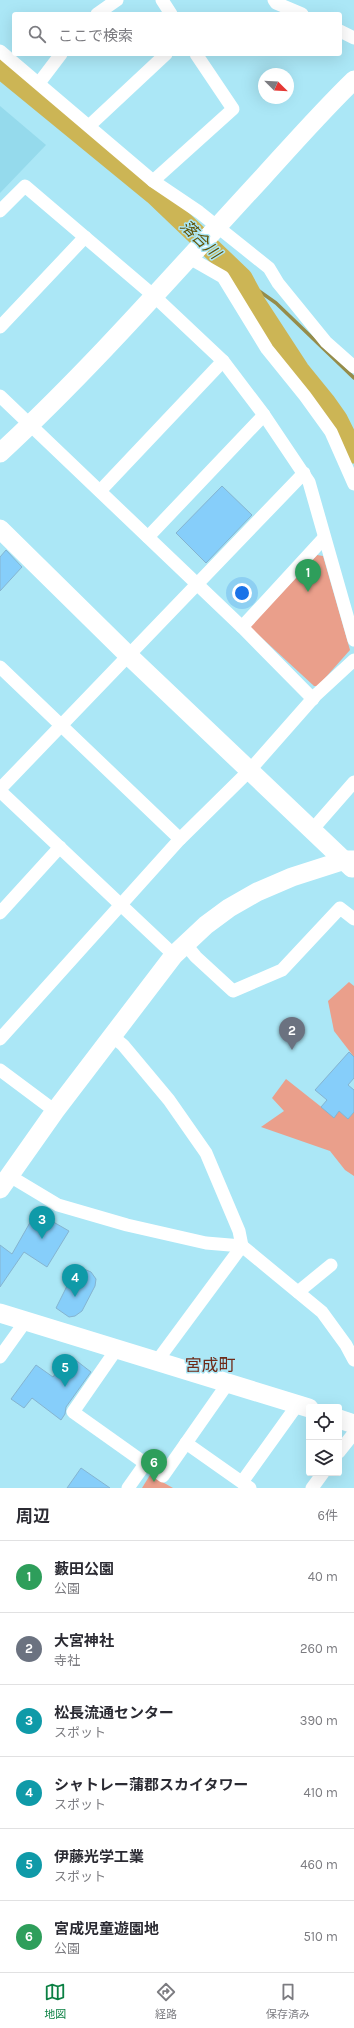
<!DOCTYPE html>
<html lang="ja">
<head>
<meta charset="utf-8">
<style>
	body { margin:0; font-family:Karla,"Noto Sans JP",sans-serif; background:#f7f7f7; color:#2b2b33 }
	.controls { position:absolute; right:12px; bottom:12px; display:grid; overflow:hidden; border-radius:4px; box-shadow:0 4px 16px #0002 }
	.controls button { width:36px; height:36px; display:grid; place-items:center; padding:0; border:0; border-bottom:1px solid #e1e1e2; background:#fff; color:#2b2b33; font:20px sans-serif }
	.compass { position:absolute; left:258px; top:68px; width:36px; height:36px; border-radius:50%; background:#fff; box-shadow:0 4px 16px #0002; rotate:114deg }
	.you { position:absolute; left:242px; top:593px; width:14px; height:14px; margin:-10px; border:3px solid #fff; border-radius:50%; background:#1a73e8; box-shadow:0 0 0 6px #1a73e833 }
	.badge { display:grid; place-items:center; width:26px; height:26px; border-radius:50%; background:#0b8043; color:#fff; font-size:13px; font-weight:700 }
	.pin { position:absolute; translate:-50% -33px; filter:drop-shadow(0 1px 2px #0008) }
	.pin::after { content:''; position:absolute; top:21px; width:14px; height:12px; background:inherit; clip-path:polygon(0 0,100% 0,50% 100%) }
	.list { margin:0; padding:0; list-style:none }
	h2 { display:flex; justify-content:space-between; align-items:center; height:52px; margin:0; padding:0 16px; font-size:17px }
	h2 small { font-size:13px; font-weight:400; color:#7c7c81 }
	.list li { display:grid; grid-template-columns:26px 1fr auto; gap:12px; align-items:center; box-sizing:border-box; height:72px; padding:0 16px; border-top:1px solid #e1e1e2 }
	.list b { display:block; font-size:15px; white-space:nowrap }
	.list p { margin:0; font-size:13px; white-space:nowrap; color:#7c7c81 }
	.list em { font-size:13px; font-style:normal; color:#7c7c81 }
	.icon { flex:none; width:22px; height:22px; fill:none; stroke:currentColor; stroke-width:2; stroke-linecap:round; stroke-linejoin:round }
	.map { position:relative; flex:none; width:354px; height:1488px; overflow:hidden }
	.search { position:absolute; background:#fff; box-shadow:0 4px 16px #0002; left:12px; right:12px; top:12px; height:44px; display:flex; align-items:center; gap:10px; box-sizing:border-box; padding:0 14px; border-radius:4px; color:#7c7c81; font-size:15px }
	.sheet { height:484px; background:#fff }
	nav { display:flex; justify-content:space-around; align-items:center; box-sizing:border-box; height:56px; border-top:1px solid #e1e1e2; background:#fff; font-size:11px; color:#7c7c81 }
	nav a { display:grid; justify-items:center; gap:2px }
	nav .on { color:#0b8043 }
	.map>svg:first-child { display:block }
</style>
</head>
<body>
<div class="map">
<svg width="354" height="1488" viewBox="0 0 354 1488">
	<rect width="100%" height="100%" fill="#abe7f6"/>
	<path fill="#95daec" d="M 0,106 L 46,145 L 0,193 Z"/>
	<g fill="#ea9f8b">
		<path d="M 317,555 L 323,556 L 350,650 L 318,686 L 314,686 L 250,627 Z"/>
		<path d="M 349,982 L 354,986 L 354,1057 L 334,1031 L 328,1001 Z"/>
		<path d="M 286,1079 L 334,1117 L 339,1111 L 348,1119 L 354,1112 L 354,1176 L 345,1170 L 330,1151 L 261,1127 L 284,1111 L 272,1098 Z"/>
		<path d="M 150,1475 L 173,1488 L 142,1488 Z"/>
	</g>
	<g fill="none" stroke-linecap="round" stroke-linejoin="round">
		<path stroke="#958c4a" stroke-width="3.5" d="M 245,281 L 276,303 L 354,378"/>
		<path stroke="#ccb555" stroke-width="21" d="M 0,68 L 154,194 L 242,278 L 256,304 L 299,370 L 325,402 L 337,419 L 354,453"/>
	</g>
	<g fill="#86cefa" stroke="#85b4d0">
		<path d="M 222,486 L 252,515 L 206,563 L 176,533 Z"/>
		<path d="M 6,550 L 22,567 L 0,591 L 0,557 Z"/>
		<path d="M 349,1052 L 354,1057 L 354,1078 L 348,1085 L 354,1090 L 354,1112 L 348,1119 L 339,1111 L 334,1118 L 321,1107 L 327,1100 L 315,1090 Z"/>
		<path d="M 36,1212 L 69,1231 L 47,1267 L 24,1252 L 0,1287 L 0,1245 L 12,1254 Z"/>
		<path d="M 77,1266 L 91,1272 L 96,1279 L 95,1286 L 82,1311 L 75,1316 L 69,1317 L 56,1308 Z"/>
		<path d="M 69,1355 L 91,1372 L 66,1407 L 65,1414 L 61,1420 L 32,1398 L 24,1408 L 11,1399 L 36,1365 L 53,1377 Z"/>
		<path d="M 81,1468 L 110,1488 L 67,1488 Z"/>
	</g>
	<g fill="none" stroke-linecap="round" stroke-linejoin="round">
		<g stroke="#fff" stroke-width="13">
			<path d="M 162,0 L 171,14"/>
			<path d="M 274,0 L 276,3 L 302,14"/>
			<path d="M 97,14 L 117,0"/>
			<path d="M 340,31 L 354,38"/>
			<path d="M 0,51 L 153,181 L 199,212 L 269,268 L 278,283 L 326,342 L 354,367"/>
			<path d="M 39,83 L 61,54"/>
			<path d="M 90,125 L 166,54"/>
			<path d="M 153,181 L 233,109 L 196,54"/>
			<path d="M 0,211 L 25,186 L 154,296 L 223,361 L 264,415 L 309,482 L 354,640"/>
			<path d="M 188,257 L 223,277 L 267,349 L 305,396 L 331,432 L 354,484"/>
			<path d="M 0,327 L 85,237"/>
			<path d="M 0,396 L 242,627 L 313,699"/>
			<path d="M 100,491 L 223,361"/>
			<path d="M 148,537 L 264,415"/>
			<path d="M 242,627 L 324,538"/>
			<path d="M 0,667 L 180,839"/>
			<path d="M 0,789 L 304,473"/>
			<path d="M 0,791 L 174,955"/>
			<path d="M 312,830 L 354,782"/>
			<path d="M 0,913 L 60,847"/>
			<path d="M 186,945 L 196,957 L 233,991 L 282,970 L 340,908 L 354,919"/>
			<path d="M 112,1036 L 123,1045 L 169,1100 L 206,1153 L 239,1231 L 242,1246 L 157,1361"/>
			<path d="M 0,1039 L 180,839 L 249,771 L 316,695 L 354,660"/>
			<path d="M 0,1070 L 55,1111"/>
			<path d="M 8,1175 L 58,1205 L 127,1225 L 206,1243 L 242,1246 L 322,1312 L 346,1345 L 354,1360"/>
			<path d="M 298,1292 L 331,1265"/>
			<path d="M 116,1350 L 73,1412 L 163,1476 L 228,1383"/>
			<path d="M 0,1357 L 25,1322"/>
			<path d="M 186,1443 L 250,1488"/>
			<path d="M 339,1452 L 354,1433"/>
			<path d="M 242,1482 L 298,1404"/>
			<path d="M 128,1488 L 145,1464"/>
			<path d="M 312,1488 L 323,1473"/>
		</g>
		<g stroke="#fff" stroke-width="19">
			<path d="M 0,453 C 93,367 177,270 263,177 C 293,144 322,111 354,80"/>
			<path d="M 0,529 L 128,655 L 352,868"/>
			<path d="M 0,1189 L 55,1111 L 174,955 L 206,925 L 229,908 L 257,892 L 292,877 L 345,860 L 354,860"/>
			<path d="M 0,1313 L 309,1408"/>
			<path d="M 339,1419 L 354,1424"/>
		</g>
	</g>
	<g text-anchor="middle" stroke-width="3" stroke-linejoin="round" paint-order="stroke">
		<g font-size="16" font-style="italic" fill="#615102" stroke="#abe7f6">
			<text transform="translate(201 239) rotate(44)" y="6">落合川</text>
		</g>
		<g font-size="17" fill="#6e2b19" stroke="#abe7f6">
			<text x="210" y="1371">宮成町</text>
		</g>
	</g>
</svg>
<div class="controls">
<button><svg class="icon" aria-label="locate" viewBox="0 0 24 24"><circle cx="12" cy="12" r="6"/><path d="M12 2v4M12 18v4M2 12h4M18 12h4"/></svg></button>
<button><svg class="icon" aria-label="layers" viewBox="0 0 24 24"><path d="M12 4l9 5-9 5-9-5zM3 14l9 5 9-5"/></svg></button>
</div>
<svg class="compass" viewBox="-18 -18 36 36"><path d="M0-13l5 13h-10z" fill="#e53935"/><path d="M0 13l5-13h-10z" fill="#7c7c81"/></svg>
<div class="you"></div>
<div class="pin badge" style="left:308px;top:592px;background:#2e9e5b">1</div>
<div class="pin badge" style="left:292px;top:1050px;background:#6b7280">2</div>
<div class="pin badge" style="left:42px;top:1239px;background:#0f9aa8">3</div>
<div class="pin badge" style="left:75px;top:1297px;background:#0f9aa8">4</div>
<div class="pin badge" style="left:65px;top:1387px;background:#0f9aa8">5</div>
<div class="pin badge" style="left:154px;top:1482px;background:#2e9e5b">6</div>
<div class="search"><svg class="icon" aria-label="search" viewBox="0 0 24 24"><circle cx="10" cy="10" r="6"/><path d="M15 15l6 6"/></svg>ここで検索</div>
</div>
<section class="sheet">
<h2>周辺<small>6件</small></h2>
<ul class="list">
<li><span class="badge" style="background:#2e9e5b">1</span><div><b>藪田公園</b><p>公園</p></div><em>40 m</em></li>
<li><span class="badge" style="background:#6b7280">2</span><div><b>大宮神社</b><p>寺社</p></div><em>260 m</em></li>
<li><span class="badge" style="background:#0f9aa8">3</span><div><b>松長流通センター</b><p>スポット</p></div><em>390 m</em></li>
<li><span class="badge" style="background:#0f9aa8">4</span><div><b>シャトレー蒲郡スカイタワー</b><p>スポット</p></div><em>410 m</em></li>
<li><span class="badge" style="background:#0f9aa8">5</span><div><b>伊藤光学工業</b><p>スポット</p></div><em>460 m</em></li>
<li><span class="badge" style="background:#2e9e5b">6</span><div><b>宮成児童遊園地</b><p>公園</p></div><em>510 m</em></li>
</ul>
</section>
<nav>
<a class="on"><svg class="icon" aria-label="map" viewBox="0 0 24 24"><path d="M3 6l6-2 6 2 6-2v14l-6 2-6-2-6 2zM9 4v14M15 6v14"/></svg>地図</a>
<a><svg class="icon" aria-label="directions" viewBox="0 0 24 24"><path d="M12 3l9 9-9 9-9-9zM9 14v-3h6M13 9l2 2-2 2"/></svg>経路</a>
<a><svg class="icon" aria-label="saved" viewBox="0 0 24 24"><path d="M7 4h10v16l-5-4-5 4z"/></svg>保存済み</a>
</nav>
</body>
</html>
